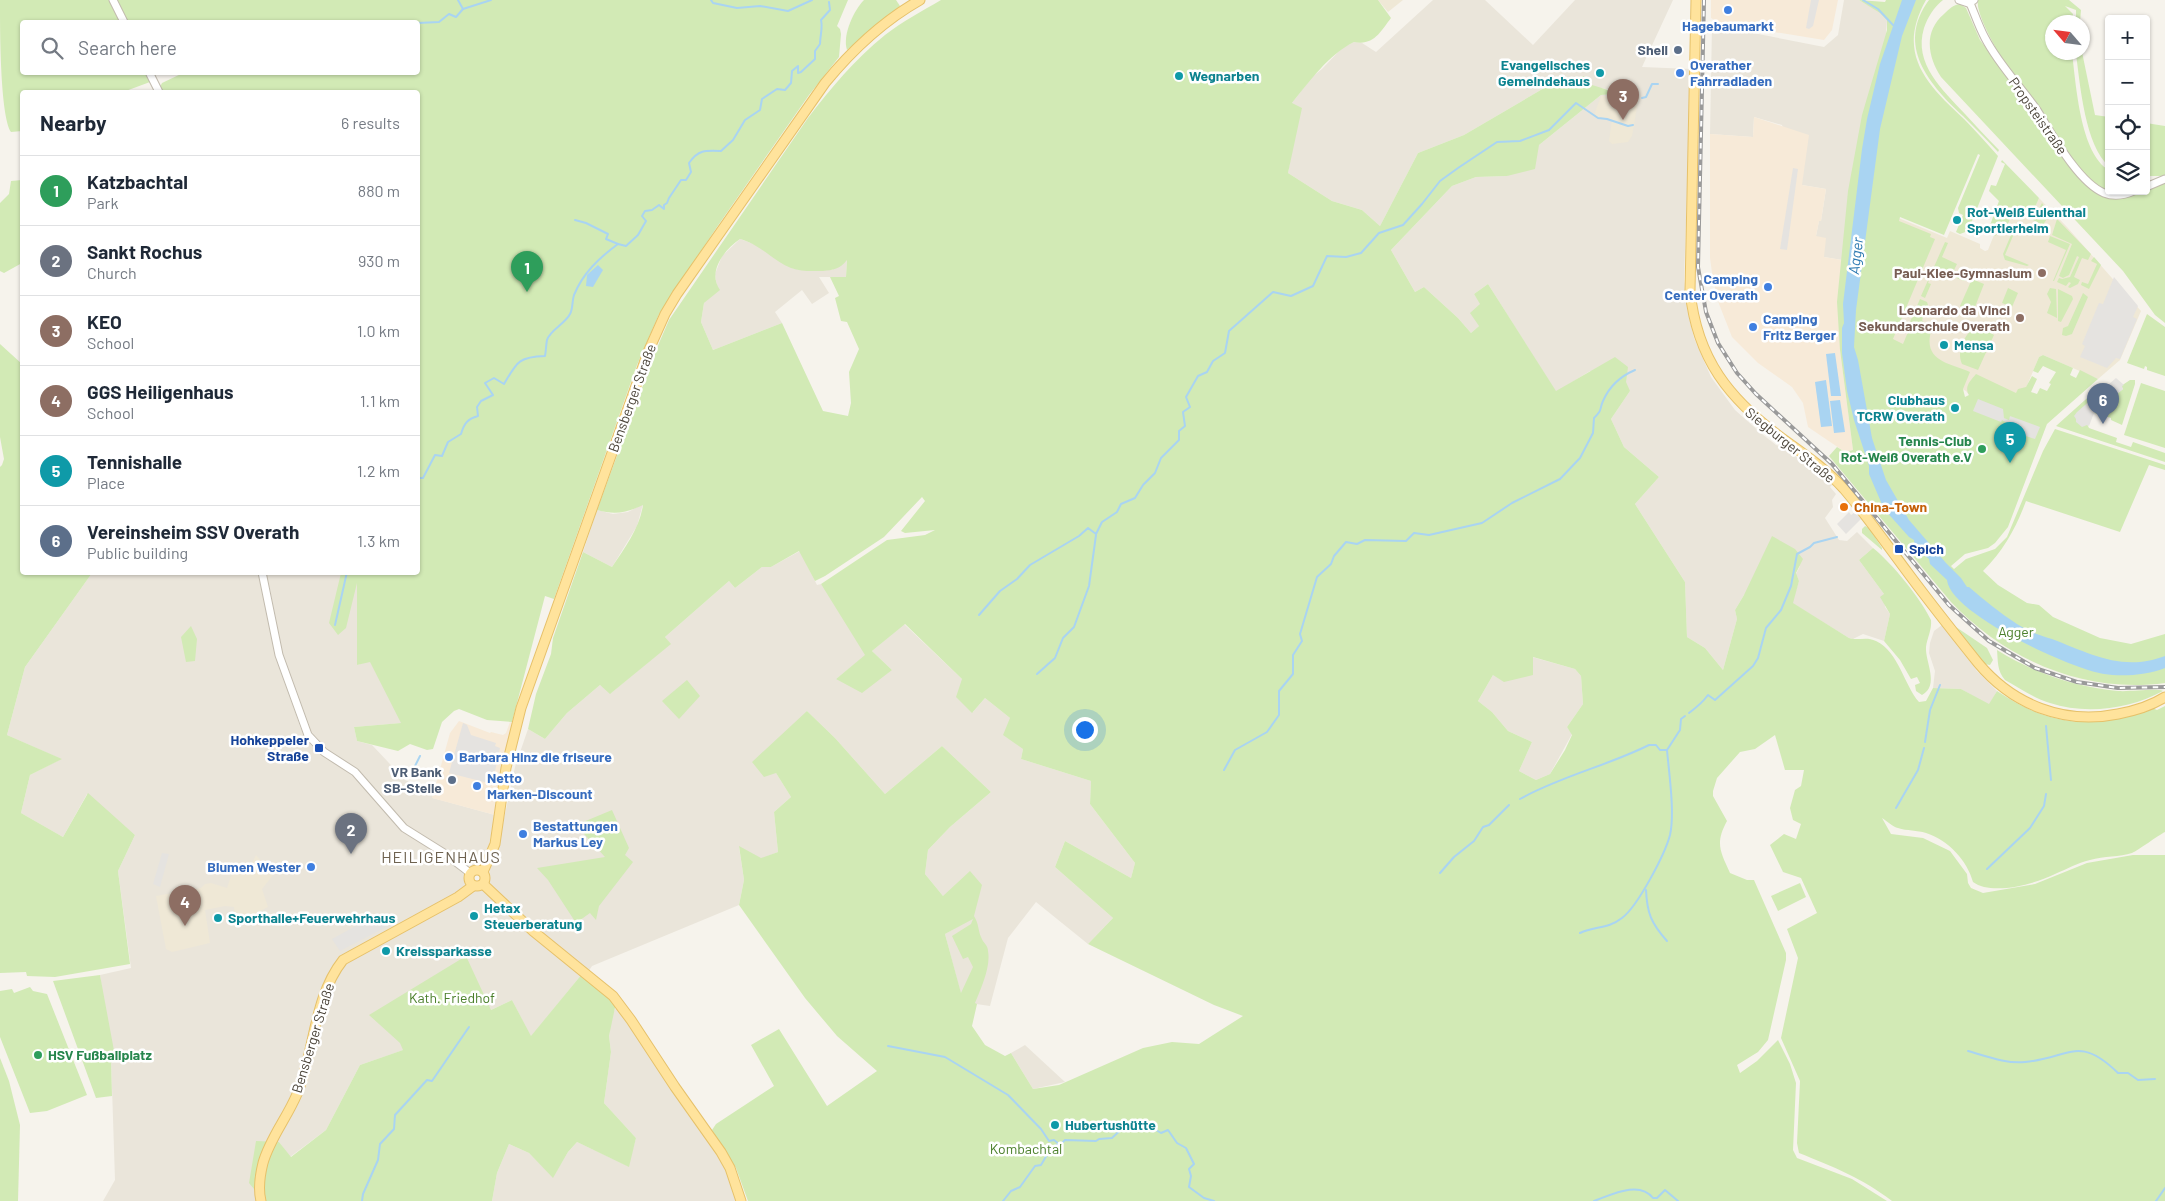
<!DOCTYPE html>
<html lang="en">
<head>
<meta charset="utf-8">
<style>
	body { margin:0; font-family:Barlow,sans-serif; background:#f2f2f3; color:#1f2937 }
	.controls { position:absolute; right:15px; top:15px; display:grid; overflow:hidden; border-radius:5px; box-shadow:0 1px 4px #0004 }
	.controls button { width:45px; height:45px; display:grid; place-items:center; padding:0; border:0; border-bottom:1px solid #e0e1e3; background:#fff; color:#1f2937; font:25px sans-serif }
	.compass { position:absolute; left:2045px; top:15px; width:45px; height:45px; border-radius:50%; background:#fff; box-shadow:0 1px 4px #0004; rotate:298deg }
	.you { position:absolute; left:1084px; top:729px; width:18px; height:18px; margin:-12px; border:4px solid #fff; border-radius:50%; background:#1a73e8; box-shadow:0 0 0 8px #1a73e833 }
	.badge { display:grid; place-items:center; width:32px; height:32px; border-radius:50%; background:#0f766e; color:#fff; font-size:16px; font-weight:700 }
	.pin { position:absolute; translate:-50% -41px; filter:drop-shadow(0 1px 2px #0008) }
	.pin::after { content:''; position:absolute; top:26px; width:18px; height:15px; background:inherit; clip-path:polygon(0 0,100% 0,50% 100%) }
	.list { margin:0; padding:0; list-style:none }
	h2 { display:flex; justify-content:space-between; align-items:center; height:65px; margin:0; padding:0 20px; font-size:21px }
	h2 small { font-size:16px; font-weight:400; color:#747a83 }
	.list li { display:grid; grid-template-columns:32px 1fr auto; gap:15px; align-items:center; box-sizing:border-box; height:70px; padding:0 20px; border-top:1px solid #e0e1e3 }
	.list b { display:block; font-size:19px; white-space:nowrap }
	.list p { margin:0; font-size:16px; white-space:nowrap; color:#747a83 }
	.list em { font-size:16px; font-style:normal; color:#747a83 }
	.icon { flex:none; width:28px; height:28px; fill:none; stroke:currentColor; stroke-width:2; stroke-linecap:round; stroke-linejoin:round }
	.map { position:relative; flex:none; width:2165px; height:1201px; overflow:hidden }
	.search { position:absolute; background:#fff; box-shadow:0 1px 4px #0004; left:20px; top:20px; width:400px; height:55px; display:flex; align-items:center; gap:12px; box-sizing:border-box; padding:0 18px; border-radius:5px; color:#747a83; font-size:19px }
	.panel { position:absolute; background:#fff; box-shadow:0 1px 4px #0004; left:20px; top:90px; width:400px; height:485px; border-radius:5px }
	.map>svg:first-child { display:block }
</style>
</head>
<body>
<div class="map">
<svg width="2165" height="1201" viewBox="0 0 2165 1201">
	<rect width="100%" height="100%" fill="#f6f3ec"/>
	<g fill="#eae5da">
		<path d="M 1433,0 L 1485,0 L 1533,45 L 1575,0 L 1673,0 L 1642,67 L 1691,69 L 1684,280 L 1687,308 L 1694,338 L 1711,377 L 1735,410 L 1762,434 L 1776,445 L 1785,448 L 1832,485 L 1830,487 L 1836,494 L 1832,500 L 1833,507 L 1825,518 L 1839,540 L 1847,541 L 1857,532 L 1873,548 L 1859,560 L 1884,594 L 1885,607 L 1890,614 L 1884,641 L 1863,634 L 1853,639 L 1849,638 L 1792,603 L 1799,581 L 1796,574 L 1800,566 L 1744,595 L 1735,610 L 1737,619 L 1723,670 L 1705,648 L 1687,637 L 1685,582 L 1635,504 L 1659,477 L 1624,447 L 1611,419 L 1630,391 L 1590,371 L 1556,392 L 1488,284 L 1474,294 L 1481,304 L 1479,326 L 1471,333 L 1458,318 L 1424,287 L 1415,292 L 1391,250 L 1452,186 L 1476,177 L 1507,176 L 1539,145 L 1601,95 L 1625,93 L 1617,90 L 1597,88 L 1579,78 L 1563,77 L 1464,135 L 1418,153 L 1380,226 L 1362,210 L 1332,201 L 1288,173 L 1293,145 L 1292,103 L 1312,77 L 1322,69 L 1342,48 L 1354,42 L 1362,43 L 1376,52 Z"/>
		<path d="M 1844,0 L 1859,0 L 1880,12 L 1887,20 L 1886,34 L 1848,261 L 1824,257 L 1816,236 L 1819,221 L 1821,221 L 1826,189 L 1802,185 L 1782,125 L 1754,117 L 1753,137 L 1710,134 L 1712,25 L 1824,47 L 1838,35 Z"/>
		<path d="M 740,239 L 754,244 L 792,268 L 801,270 L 832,270 L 847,259 L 846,277 L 819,277 L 829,293 L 812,304 L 802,290 L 775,312 L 782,323 L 713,350 L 701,322 L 704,303 L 717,287 L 715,274 L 722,256 Z"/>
		<path d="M 643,504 L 637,526 L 612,567 L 583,552 L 597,510 L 613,514 L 628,512 Z"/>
		<path d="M 800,551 L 817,585 L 821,584 L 825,589 L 866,655 L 836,679 L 892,670 L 872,651 L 904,624 L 962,679 L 973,712 L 985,698 L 1010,718 L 1023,749 L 1021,759 L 1091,781 L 1090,804 L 1135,863 L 1131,878 L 1065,841 L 1055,867 L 1113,918 L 1088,944 L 1036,902 L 1008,938 L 990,1006 L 963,1002 L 945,934 L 973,918 L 943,896 L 925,874 L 928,850 L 950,827 L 991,792 L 942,746 L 885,794 L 835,738 L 807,711 L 776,773 L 791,797 L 774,812 L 778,852 L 761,859 L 739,847 L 744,880 L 739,905 L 592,966 L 588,972 L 553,945 L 489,883 L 490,869 L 502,828 L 515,767 L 528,729 L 545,739 L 567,713 L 600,685 L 611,693 L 670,644 L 665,637 L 729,581 L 735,588 L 762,567 L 771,567 Z"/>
		<path d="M 92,573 L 258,573 L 269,611 L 277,653 L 300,727 L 311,745 L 320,753 L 349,771 L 401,829 L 442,856 L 465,875 L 465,881 L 474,888 L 482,888 L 582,974 L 531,1037 L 512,1000 L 415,1046 L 360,1065 L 326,1130 L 290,1157 L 279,1142 L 260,1196 L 261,1201 L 103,1201 L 115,1180 L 111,1057 L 100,975 L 131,968 L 118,871 L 135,835 L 87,794 L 63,837 L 21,813 L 30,775 L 61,759 L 7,735 L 25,667 Z"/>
		<path d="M 264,573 L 357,573 L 357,665 L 370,661 L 402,723 L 354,727 L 357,741 L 372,745 L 405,780 L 432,793 L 433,798 L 495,815 L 489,845 L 481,865 L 469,866 L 406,826 L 365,780 L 326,751 L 310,733 L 282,653 L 270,589 Z"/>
		<path d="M 1942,625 L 1977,671 L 1997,691 L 1989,705 L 1961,689 L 1933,688 L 1935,671 L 1929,653 L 1930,643 L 1934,631 Z"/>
		<path d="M 1532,657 L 1575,669 L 1581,676 L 1583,704 L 1567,727 L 1572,734 L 1550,774 L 1536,780 L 1519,771 L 1532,742 L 1508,731 L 1492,712 L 1478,701 L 1493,675 Z"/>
		<path d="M 618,1005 L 723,1162 L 738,1201 L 492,1201 L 497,1173 L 509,1144 L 529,1153 L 553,1177 L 568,1152 L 577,1142 L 628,1166 L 636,1138 L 604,1103 L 611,1052 L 609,1036 L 612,1014 Z"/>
		<path d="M 1025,1045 L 1065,1082 L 1033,1089 L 1011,1053 Z"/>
	</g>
	<g fill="#f7ead8">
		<path d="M 1711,0 L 1838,0 L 1832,30 L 1824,40 L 1719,23 L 1711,18 Z"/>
		<path d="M 1754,117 L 1809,135 L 1802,185 L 1826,189 L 1821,221 L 1819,221 L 1816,236 L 1826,238 L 1824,257 L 1848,261 L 1840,350 L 1853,450 L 1845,452 L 1808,427 L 1803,403 L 1792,387 L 1758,363 L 1732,337 L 1719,304 L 1713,280 L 1710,258 L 1710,134 L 1753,137 Z"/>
		<path d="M 459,721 L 490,733 L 491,732 L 503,735 L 506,733 L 510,722 L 512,723 L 495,815 L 432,798 L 450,733 Z"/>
	</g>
	<g fill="#efe8d6">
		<path d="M 1378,0 L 1403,0 L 1388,12 Z"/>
		<path d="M 1601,96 L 1639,96 L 1632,136 L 1628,142 L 1612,144 L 1609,141 L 1612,120 L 1601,117 L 1598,118 L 1594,115 Z"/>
		<path d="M 2039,198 L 2067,227 L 2141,311 L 2120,360 L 2098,379 L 2043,355 L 2039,357 L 2026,388 L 2017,394 L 1969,395 L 1966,391 L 1949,382 L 1892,366 L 1884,212 L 1947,238 L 1950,231 L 1980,244 L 1980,248 L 1985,251 L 1988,250 L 1998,225 L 2002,223 L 2007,226 L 2012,215 L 2017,213 L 2028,218 Z"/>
		<path d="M 256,855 L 273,875 L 262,889 L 268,907 L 245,919 L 238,920 L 235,918 L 234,907 L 225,906 L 205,910 L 210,943 L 172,952 L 166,949 L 156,896 L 201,888 L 205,884 L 211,883 L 227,888 L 232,873 L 248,871 Z"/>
	</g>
	<g fill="#d2eab5" fill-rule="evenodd">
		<path d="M 0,0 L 110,0 L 121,22 L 22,22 L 22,72 L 146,73 L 150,82 L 123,92 L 22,92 L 22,131 L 11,132 C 0,115 0,27 0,0 Z"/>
		<path d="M 116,0 L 848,0 L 837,26 L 840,29 L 841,34 L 839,57 L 809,95 L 719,224 L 659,314 L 637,365 L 554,599 L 545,596 L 512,722 L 487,720 L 459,709 L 454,711 L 442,722 L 433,749 L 427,750 L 410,744 L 398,751 L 357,741 L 354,727 L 401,723 L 370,662 L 357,665 L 357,583 L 346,628 L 338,635 L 329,623 L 341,573 L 418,572 L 418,92 L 163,92 L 160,87 L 162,83 L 183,73 L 418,72 L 418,22 L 127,22 Z"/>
		<path d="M 864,0 L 896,0 L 900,6 L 847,50 C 842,35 854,10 864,0 Z"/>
		<path d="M 941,0 L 1378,0 L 1391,18 C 1381,31 1374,46 1354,42 C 1328,55 1310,81 1292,103 L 1302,108 L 1288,173 L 1332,201 L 1362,210 L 1380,226 L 1418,153 L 1464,135 L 1563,77 L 1579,78 L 1584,76 L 1589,84 L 1608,90 L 1626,86 L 1626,93 L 1601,95 L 1539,145 L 1535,169 L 1507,176 L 1476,177 L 1452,186 L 1391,250 L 1415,292 L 1424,287 L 1458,318 L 1471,333 L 1479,326 L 1470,313 L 1480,304 L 1474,294 L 1488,284 L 1556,391 L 1615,357 L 1628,367 L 1626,382 L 1630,391 L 1611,419 L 1624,447 L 1659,477 L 1635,504 L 1685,582 L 1687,637 L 1705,648 L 1723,670 L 1737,619 L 1735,610 L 1744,595 L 1772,536 L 1795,549 L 1803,559 L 1796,573 L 1799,581 L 1793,603 L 1849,638 C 1858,641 1866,636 1876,641 C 1899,652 1904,685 1919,702 L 1926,701 L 1933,688 L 1961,689 L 1989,704 L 1997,691 C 2048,726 2094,731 2152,708 L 2157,710 L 2165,706 L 2165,832 C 2157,836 2139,850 2132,853 C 2120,857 2104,856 2090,860 C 2077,863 2067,869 2055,874 C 2035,884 1992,896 1973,882 C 1967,860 1948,840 1926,833 C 1917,830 1907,831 1898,828 C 1893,827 1887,821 1882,818 L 1891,834 L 1923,838 L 1950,851 L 1967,874 L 1968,883 L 1971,888 L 1983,893 L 2035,884 L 2087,863 L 2133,855 L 2165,855 L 2165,1201 L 1892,1201 C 1862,1178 1834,1167 1799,1153 L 1797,1143 L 1800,1081 L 1781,1038 L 1798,958 L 1787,929 L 1817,913 L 1801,878 L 1783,872 L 1770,845 L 1784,834 L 1796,839 L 1801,824 L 1793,820 L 1790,808 L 1795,790 L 1801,786 L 1804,770 L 1785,770 L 1775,735 L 1755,749 L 1740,752 L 1717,778 L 1713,791 L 1713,796 L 1727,821 C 1715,843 1720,851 1730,873 L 1747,880 L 1754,880 L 1786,953 L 1786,960 L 1768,1040 L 1758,1052 L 1737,1065 L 1740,1073 L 1757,1061 L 1778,1040 L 1790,1064 L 1796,1083 L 1793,1150 L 1797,1158 L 1852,1179 L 1887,1201 L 748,1201 L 736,1168 L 712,1130 L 716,1124 L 774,1086 L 751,1045 L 779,1029 L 827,1106 L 877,1071 L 837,1036 L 805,998 L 739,905 L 744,880 L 739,846 L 761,858 L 778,852 L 774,812 L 791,797 L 776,773 L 764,777 L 752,762 L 807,711 L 835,738 L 885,794 L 942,746 L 991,792 L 950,827 L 928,850 L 925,874 L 943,896 L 970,871 L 982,885 L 974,916 C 979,924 978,930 981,937 C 983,943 988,945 988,951 C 991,967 981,988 975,1003 L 977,1004 L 972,1026 L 985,1045 L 1005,1056 L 1011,1053 L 1033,1089 L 1059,1085 L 1143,1048 L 1172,1042 L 1199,1044 L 1243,1016 L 1214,1005 L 1088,944 L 1113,918 L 1055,867 L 1065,841 L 1131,878 L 1135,863 L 1090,804 L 1091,781 L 1021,759 L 1023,749 L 1003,735 L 1010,718 L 985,698 L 972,713 L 956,697 L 962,679 L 905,624 L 872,651 L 892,670 L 862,693 L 836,679 L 865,655 L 821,584 L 887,540 L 925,535 L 935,530 L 905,533 L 901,531 L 925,501 L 922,497 L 884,537 L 825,576 L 815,581 L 799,551 L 771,567 L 762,567 L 735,588 L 729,581 L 665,637 L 671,644 L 610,694 L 600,685 L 567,713 L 545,739 L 528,729 L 536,694 L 551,654 L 553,638 L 583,552 L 612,567 C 625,548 640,527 643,505 C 626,513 615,515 597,510 L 656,350 L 669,320 L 808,118 C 831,88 855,59 885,35 C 902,22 922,11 941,0 ZM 740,239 C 760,244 773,261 791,268 C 801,272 813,271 823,271 C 833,270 840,269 847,260 L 846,277 L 830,277 L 839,296 L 835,298 L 841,321 L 847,322 L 859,349 L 849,372 L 851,403 L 848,416 L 823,411 L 782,323 L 713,350 L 701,322 L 704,303 L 720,290 C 707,272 724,250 740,239 ZM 1533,657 L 1575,669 L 1581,676 L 1583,704 L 1567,727 L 1572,735 L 1565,750 L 1550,774 L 1536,780 L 1519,771 L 1532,742 L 1508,731 L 1492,712 L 1478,701 L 1493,675 L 1504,682 L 1533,675 ZM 973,919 L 971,924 L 952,936 L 963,959 L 968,957 L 973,967 L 961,993 L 945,934 Z"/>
		<path d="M 1859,0 L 1885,2 L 1886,0 L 1926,0 C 1896,53 1926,84 1964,119 C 1976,131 1987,144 1998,156 L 1968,231 L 1960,234 L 1956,232 L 1963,215 L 1959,213 L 1958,208 L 1980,155 L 1978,154 L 1944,235 L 1900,217 L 1899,221 L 1931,234 L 1930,237 L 1935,239 L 1893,339 L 1903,344 L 1908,332 L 1906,331 L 1920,299 L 1927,302 L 1928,305 L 1922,320 L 1928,327 L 1932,328 C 1921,361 1949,363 1970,372 L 1963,389 L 1965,397 L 1969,395 C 1964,387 1970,381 1976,374 L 2016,393 L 2018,389 L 2026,387 L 2032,376 L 2037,379 L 2031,392 L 2037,394 L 2040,388 L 2047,391 L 2051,384 L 2049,383 L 2056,372 L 2043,366 L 2038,373 L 2033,371 L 2039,357 L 2043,355 L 2073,368 L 2070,375 L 2076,378 L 2080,370 L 2098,379 L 2047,424 L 2008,527 L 1995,543 L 1988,548 L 1965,554 L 1951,566 L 1954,569 L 1966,559 L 1995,549 L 2007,537 L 2043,451 L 2055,429 L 2165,465 L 2165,470 L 2149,465 L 2120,532 L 2026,501 C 2016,528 2004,550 1983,571 L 1998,585 L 2027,603 L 2039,605 L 2053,617 L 2100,638 L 2131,644 L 2165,634 L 2165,683 C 2084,694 2006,660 1951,602 L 1829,456 L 1837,447 L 1845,452 L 1853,450 L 1840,350 L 1837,302 L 1848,191 L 1862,115 L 1887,30 L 1887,20 L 1880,13 Z"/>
		<path d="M 1929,0 L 1943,0 C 1933,8 1928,17 1924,28 C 1913,64 1943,90 1965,114 C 1976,126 1987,138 1999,150 L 1998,152 C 1987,140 1975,128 1963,116 C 1930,85 1895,46 1929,0 Z"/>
		<path d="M 1978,0 L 2069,0 L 2081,10 L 2080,22 L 2076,22 L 2076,10 L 2065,6 L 2073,14 L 2072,22 L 2052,22 L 2052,52 L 2072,53 C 2076,83 2080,154 2109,170 L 2109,191 L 2124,191 C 2111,193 2103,190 2093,182 C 2069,163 1972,27 1978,0 Z"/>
		<path d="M 1960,4 L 1966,8 L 1980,40 L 2093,190 C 2117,207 2142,191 2165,182 L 2165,323 L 2155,315 L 2123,271 L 1941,77 C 1928,57 1923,32 1944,14 C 1949,9 1953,5 1960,4 Z"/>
		<path d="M 2082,52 L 2095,115 L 2109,117 L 2109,166 C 2085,146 2080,84 2076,54 L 2076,53 Z"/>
		<path d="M 2146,123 L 2165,126 L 2165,176 L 2146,176 Z"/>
		<path d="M 2002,160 L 2039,198 L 2031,216 L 2028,218 L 2017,214 L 2012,215 L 2007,226 L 2002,223 L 1996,229 L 1999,233 L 1995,236 L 1989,228 L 1999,201 L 1989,191 L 1991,185 L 1996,186 L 2005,164 L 2001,162 Z"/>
		<path d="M 22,180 L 22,263 L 4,273 L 0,271 L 0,203 L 9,194 L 11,181 Z"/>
		<path d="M 2042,203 L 2050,214 L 2043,225 L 2033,220 Z"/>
		<path d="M 2057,219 L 2091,254 L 2088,260 L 2082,258 L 2074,277 L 2080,280 L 2078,284 L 2070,288 L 2068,287 L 2071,283 L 2069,282 L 2066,286 L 2057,282 L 2059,278 L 2062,279 L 2070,277 L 2079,257 L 2077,256 L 2069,275 L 2063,278 L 2059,276 L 2072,244 L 2052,235 Z"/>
		<path d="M 2019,222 L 2044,233 L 2018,224 L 2005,255 L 2029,265 L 2027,266 L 2005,260 L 2003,254 L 2016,223 Z"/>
		<path d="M 2050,236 L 2070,244 L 2054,281 L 2053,281 L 2066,250 L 2048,242 Z"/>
		<path d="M 1945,242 L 1948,243 L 1942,257 L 1957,264 L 1954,270 L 1967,276 L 1967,279 L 1964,281 L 1937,270 L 1933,279 L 1930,278 L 1928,283 L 1931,284 L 1925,298 L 1921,296 Z"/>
		<path d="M 2094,257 L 2101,265 L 2089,289 L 2081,285 L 2082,282 L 2088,284 L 2097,264 L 2091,261 Z"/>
		<path d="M 1972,279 L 1984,284 L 1973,312 L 1960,306 Z"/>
		<path d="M 2008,288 L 2018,293 L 2012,307 L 2002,303 Z"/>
		<path d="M 2050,288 L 2056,289 L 2057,318 L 2047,313 L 2051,302 L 2047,294 Z"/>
		<path d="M 2058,289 L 2072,296 L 2073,299 L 2061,322 L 2058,321 Z"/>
		<path d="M 2083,293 L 2088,297 L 2072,334 L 2066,336 L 2062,335 L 2063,328 L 2068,326 Z"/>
		<path d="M 2147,314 L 2165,327 L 2165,376 L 2147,370 L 2147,367 L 2145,366 L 2144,369 L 2127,363 Z"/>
		<path d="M 1977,326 L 1978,327 L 1977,330 L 1983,332 L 1985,329 L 1994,335 L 1978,370 L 1962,364 C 1956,350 1965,333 1977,326 Z"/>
		<path d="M 0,344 L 22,364 L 22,572 L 92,573 L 25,667 L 7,735 L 62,759 L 30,775 L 21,813 L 63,837 L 88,793 L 135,835 L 118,871 L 130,964 L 55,977 L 27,976 L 26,972 L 0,973 L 0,467 L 2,465 L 4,459 L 0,437 Z"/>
		<path d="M 2130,380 L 2135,380 L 2135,384 L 2122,425 L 2111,420 L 2111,418 L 2094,413 L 2123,389 L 2121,386 Z"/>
		<path d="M 2104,383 L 2106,385 L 2099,394 L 2087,424 L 2089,428 L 2117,438 L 2116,442 L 2131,447 L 2133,442 L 2165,453 L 2165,462 L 2056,426 Z"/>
		<path d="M 2141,383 L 2165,391 L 2165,448 L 2124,435 Z"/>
		<path d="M 1865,526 L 1869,528 L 1882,548 L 1882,550 L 1862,533 L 1862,529 Z"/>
		<path d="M 1873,548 C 1892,563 1921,599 1931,620 C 1932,630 1927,638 1926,647 C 1925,662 1940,685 1922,695 L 1916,691 L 1915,685 L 1920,683 L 1917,677 L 1911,679 L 1900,660 L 1884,641 L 1890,614 L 1880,597 L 1884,594 L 1859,560 Z"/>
		<path d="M 191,626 L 197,639 L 195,661 L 186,662 L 181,637 Z"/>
		<path d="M 1956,627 L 1987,648 L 1993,660 L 1990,665 L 1984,664 Z"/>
		<path d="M 1997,650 C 2034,673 2075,687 2118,691 C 2130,692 2156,688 2163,691 C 2130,709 2086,715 2050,703 C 2034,698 2019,688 2005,680 C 1997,671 1998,661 1997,650 Z"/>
		<path d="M 687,680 L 700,696 L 679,719 L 662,701 Z"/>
		<path d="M 612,810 L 629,848 L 625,855 L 633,862 L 599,906 L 596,920 L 590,913 L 576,923 L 548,880 L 537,868 L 605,857 L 576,825 Z"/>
		<path d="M 1800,883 L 1806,897 L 1778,911 L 1771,896 Z"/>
		<path d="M 466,956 L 491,1010 L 512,1000 L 531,1036 L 582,974 L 616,1003 L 609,1036 L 611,1052 L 604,1103 L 636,1138 L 629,1167 L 577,1142 L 568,1152 L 553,1178 L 529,1153 L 509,1144 L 497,1173 L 492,1201 L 261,1201 L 260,1196 L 249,1183 L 256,1141 L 279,1142 L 291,1157 L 326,1130 L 360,1065 L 403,1050 L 400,1043 L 369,1015 Z"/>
		<path d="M 100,975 L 115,1056 L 111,1057 L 112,1096 L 96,1098 L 53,981 Z"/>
		<path d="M 30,987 L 33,991 L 47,994 L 87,1095 L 47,1111 L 30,1113 L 0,1037 L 0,991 L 12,989 L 14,993 Z"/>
		<path d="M 0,1058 L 9,1081 L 20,1125 L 18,1201 L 0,1201 Z"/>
	</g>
	<g fill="#e5e3e0">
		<path d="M 1811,0 L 1819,0 L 1813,26 L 1809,29 L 1806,28 Z"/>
		<path d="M 1793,168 L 1798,169 L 1787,250 L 1780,249 Z"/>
		<path d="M 2114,277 L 2138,306 L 2133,317 L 2137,319 L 2120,359 L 2116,358 L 2107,368 L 2080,357 L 2085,346 L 2082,344 L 2099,303 L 2103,304 Z"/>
		<path d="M 2116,378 L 2124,385 L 2122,386 L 2123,389 L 2094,413 L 2089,426 L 2087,425 L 2082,427 L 2076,422 L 2076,419 L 2074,416 L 2077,412 Z"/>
		<path d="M 1978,399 L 2003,409 L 2004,418 L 2009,420 L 2010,416 L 2040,427 L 2035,439 L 2017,433 L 2019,429 L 2007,423 L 2002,420 L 2001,422 L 1973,411 Z"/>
		<path d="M 1849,512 L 1851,515 L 1855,512 L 1861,519 L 1846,534 L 1837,524 Z"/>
		<path d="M 463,723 L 467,725 L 471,735 L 496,743 L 495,746 L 500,748 L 495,771 L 493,771 L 494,780 L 491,786 L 488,783 L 449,773 Z"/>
		<path d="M 162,853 L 169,854 L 160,887 L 153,884 Z"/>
		<path d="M 387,913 L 388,926 L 340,951 L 332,939 L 376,915 L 380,917 Z"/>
	</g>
	<g fill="#a9d4f2">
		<path d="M 1902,0 L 1916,0 L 1902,36 L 1880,129 L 1856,310 L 1854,347 L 1858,360 L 1872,438 L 1886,480 L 1909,520 L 1946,563 L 1961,578 L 1967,587 L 1969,587 C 1984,600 2000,613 2017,624 C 2028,631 2039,635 2052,639 C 2091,654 2123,672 2165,656 L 2165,668 C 2148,675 2122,677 2104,674 C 2072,669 1950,614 1947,580 L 1930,564 L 1929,559 L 1915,548 L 1914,540 L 1909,537 L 1884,509 L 1869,474 L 1869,466 L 1854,420 L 1847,391 L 1842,353 L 1842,328 L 1844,323 L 1843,304 L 1862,149 L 1867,119 L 1880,64 Z"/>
		<path d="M 598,265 L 603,270 L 593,287 L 586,286 L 587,275 Z"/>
		<path d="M 1835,353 L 1841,396 L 1831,396 L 1826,354 Z"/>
		<path d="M 1826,380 L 1832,426 L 1821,427 L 1815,382 Z"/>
		<path d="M 1840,400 L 1845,432 L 1834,433 L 1830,401 Z"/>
	</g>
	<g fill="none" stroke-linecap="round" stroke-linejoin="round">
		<g stroke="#a9d4f2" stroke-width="2">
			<path d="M 458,0 L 463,9"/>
			<path d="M 711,0 L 713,3 L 737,8 L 760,6 L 788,11 L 812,0"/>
			<path d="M 1863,0 L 1878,9 L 1893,25"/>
			<path d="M 418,23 L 439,22 L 449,14 L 456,17 L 463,9 L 491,0"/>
			<path d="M 1642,98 L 1646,97 L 1652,84 L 1658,84"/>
			<path d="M 575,220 L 586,223 L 608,234 L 606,239 L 618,244"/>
			<path d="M 418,478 L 423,478 L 435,455 L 442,456 L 448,442 L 461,434 C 464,424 467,419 478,416 L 477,407 L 481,401 L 493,395 L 485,383 L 494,378 L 504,384 C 517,362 518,357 545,356 C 546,351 546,345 547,340 C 550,330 565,324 570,314 C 573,309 572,301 574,295 C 583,273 599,258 618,244 L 626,246 L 638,235 L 646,221 L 642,216 L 645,211 L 652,210 L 659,205 L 664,209 L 664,205 L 667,203 L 669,198 L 681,180 L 686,180 L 691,172 L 689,163 C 698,150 705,150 721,151 L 733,140 L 745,120 L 760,110 L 762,99 L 777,89 L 785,90 L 791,83 L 792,71 L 798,66 L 798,73 L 801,72 L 815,59 L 815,51 L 820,44 C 820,36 823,28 821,20 L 830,10 L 829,2"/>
			<path d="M 979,615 L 1000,591 L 1017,579 L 1030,565 L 1079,536 L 1088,528 L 1096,534 L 1102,522 L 1117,512 L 1121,504 L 1135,498 L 1143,485 L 1155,473 L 1161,458 L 1179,440 L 1179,431 L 1185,426 L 1183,412 L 1190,407 L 1186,397 L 1198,376 L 1207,372 L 1213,361 L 1225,353 L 1229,331 L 1273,292 L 1291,296 L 1313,286 L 1327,256 L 1346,257 L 1361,253 L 1379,233 L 1403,225 L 1422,204 L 1440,181 L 1458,168 L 1497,142 L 1520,141 L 1549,130 L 1576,103 L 1598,118 L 1607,119 L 1628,126 L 1633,125"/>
			<path d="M 335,625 L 347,572"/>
			<path d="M 1037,674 L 1055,658 L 1063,638 L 1074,627 L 1089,586 L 1096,535"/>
			<path d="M 1689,713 C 1697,707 1703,702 1708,695 L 1715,700 L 1753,666 L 1758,658 L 1766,628 L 1781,610 L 1791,586 L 1797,554 L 1810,547 L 1814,543 L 1837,537"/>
			<path d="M 2046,726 L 2051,780"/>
			<path d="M 1925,742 L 1930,710 L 1940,685"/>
			<path d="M 1224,770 L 1235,750 L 1267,732 L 1279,715 L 1279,691 L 1293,674 L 1293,655 L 1302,641 L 1300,634 L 1317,577 L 1331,564 L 1334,556 L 1346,542 L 1357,544 L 1365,540 L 1406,541 L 1414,533 L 1429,535 L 1482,523 L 1512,503 L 1560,479 L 1580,458 L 1593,433 L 1594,418 C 1603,409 1599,410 1603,401 C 1609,387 1621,376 1635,370"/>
			<path d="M 410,776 L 420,756"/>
			<path d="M 1520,799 C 1561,776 1607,766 1649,745 L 1656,745 L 1660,750 L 1667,750"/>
			<path d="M 1896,808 L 1918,770 L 1924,748"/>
			<path d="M 1987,869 L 2030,828 L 2044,806 L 2046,794"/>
			<path d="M 1440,873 L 1454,857 L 1474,841 L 1483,827 L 1489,825 L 1509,805"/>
			<path d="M 1646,890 C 1647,913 1651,923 1667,941"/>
			<path d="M 1580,933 C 1595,926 1608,929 1622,918 C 1638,906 1665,854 1670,835 C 1675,813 1669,773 1667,750 L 1680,730 L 1681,719 L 1685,716"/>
			<path d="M 888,1046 L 945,1057 L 1008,1095 L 1041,1129 L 1049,1141 L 1054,1140 L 1059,1144"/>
			<path d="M 1968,1051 C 1986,1056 2006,1064 2025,1062 C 2070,1058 2078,1034 2118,1073 L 2128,1073 L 2138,1080 L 2155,1079"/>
			<path d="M 1063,1142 L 1065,1140 L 1096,1141 L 1099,1139 L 1112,1138 L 1129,1122 L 1148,1125 L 1161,1133 L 1168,1130 L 1177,1143 L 1186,1148 L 1194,1164 L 1189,1169 L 1191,1176 L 1189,1187 L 1204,1198 L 1214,1201"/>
			<path d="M 362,1201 L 363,1194 L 378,1160 L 380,1144 L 394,1129 L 395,1115 L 427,1080 L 432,1081 L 469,1027"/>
			<path d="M 1003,1201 L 1011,1191 L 1020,1187 L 1035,1166 L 1041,1165 L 1051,1148 L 1059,1144"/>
			<path d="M 1594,1201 C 1611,1195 1639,1180 1653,1198 L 1657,1198 L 1665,1190 L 1678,1201"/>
			<path d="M 2156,1201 L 2165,1188"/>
		</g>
		<defs>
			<g id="minor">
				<path d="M 113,0 L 124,22"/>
				<path d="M 1959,0 L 1968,3 L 1974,0"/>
				<path d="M 1970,3 C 1975,15 1979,27 1985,38 C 1999,65 2020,86 2037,110 C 2052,134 2078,182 2104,193 C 2114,197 2125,195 2134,191"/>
				<path d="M 149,72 L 159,92"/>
				<path d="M 2146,187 L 2165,179"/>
				<path d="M 262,572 L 279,655 L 308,735 L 324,752 L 355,772 L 404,828 L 444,853 L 470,873"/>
			</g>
			<g id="major">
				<path d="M 1696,0 L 1690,291 C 1697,359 1729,399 1783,439 C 1804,454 1826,469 1844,489 C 1867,516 1887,545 1908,573 C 1931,604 1954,633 1978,663 C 2013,705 2064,725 2118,714 C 2134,711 2151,706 2165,697"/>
				<circle cx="477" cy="878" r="8"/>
				<path d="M 483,872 L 495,844 L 506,768 L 521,708 L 648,352 L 665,314 L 677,294 L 825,83 C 852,50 883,21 920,0"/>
				<path d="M 483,884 L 533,931 L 613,996 L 631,1020 L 675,1087 L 721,1152 L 730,1168 L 741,1201"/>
				<path d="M 261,1201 C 258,1189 260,1175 263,1163 C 270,1138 287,1118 297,1094 C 315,1051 313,998 343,960 L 458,897 L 473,886"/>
			</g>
		</defs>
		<use href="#minor" stroke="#c2bbae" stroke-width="9"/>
		<use href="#major" stroke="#e6c16a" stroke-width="11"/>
		<use href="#minor" stroke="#fff" stroke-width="7"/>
		<use href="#major" stroke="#ffe39c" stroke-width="9"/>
		<defs>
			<path id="rail" d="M 1704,0 L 1698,267 L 1706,312 L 1718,343 L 1737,373 L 1756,394 L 1832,464 L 1949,605 L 1989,641 L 2035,668 L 2077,682 L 2118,688 L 2165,687"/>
		</defs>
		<use href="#rail" stroke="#9a9a9a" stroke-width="4"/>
		<use href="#rail" stroke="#fff" stroke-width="2" stroke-dasharray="5.5" stroke-linecap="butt"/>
	</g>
	<g fill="#3f7fe0" stroke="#fff" stroke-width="2">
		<circle cx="1728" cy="10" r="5"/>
		<circle cx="1680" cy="73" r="5"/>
		<circle cx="1768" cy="287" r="5"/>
		<circle cx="1753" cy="327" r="5"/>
		<circle cx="449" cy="757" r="5"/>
		<circle cx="477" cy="786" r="5"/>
		<circle cx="523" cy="834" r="5"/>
		<circle cx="311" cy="867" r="5"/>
	</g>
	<g fill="#5c6f8a" stroke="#fff" stroke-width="2">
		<circle cx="1678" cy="50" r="5"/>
		<circle cx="452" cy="780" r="5"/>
	</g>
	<g fill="#0f9aa8" stroke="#fff" stroke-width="2">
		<circle cx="1600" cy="73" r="5"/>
		<circle cx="1179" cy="76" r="5"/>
		<circle cx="1957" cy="220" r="5"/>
		<circle cx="1944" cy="345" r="5"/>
		<circle cx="1955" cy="408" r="5"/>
		<circle cx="474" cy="916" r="5"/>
		<circle cx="218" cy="918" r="5"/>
		<circle cx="386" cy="951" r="5"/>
		<circle cx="1055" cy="1125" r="5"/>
	</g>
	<g fill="#8d6e63" stroke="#fff" stroke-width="2">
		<circle cx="2042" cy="273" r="5"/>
		<circle cx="2020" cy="318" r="5"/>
	</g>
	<g fill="#2e9e5b" stroke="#fff" stroke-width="2">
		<circle cx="1982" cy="449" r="5"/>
		<circle cx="38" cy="1055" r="5"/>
	</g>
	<circle fill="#e8710a" stroke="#fff" stroke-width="2" cx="1844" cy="507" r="5"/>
	<g fill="#1a4fb4" stroke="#fff" stroke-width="2">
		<rect x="1894" y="544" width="10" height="10" rx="2.5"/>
		<rect x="314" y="743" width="10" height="10" rx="2.5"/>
	</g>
	<g text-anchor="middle" stroke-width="5" stroke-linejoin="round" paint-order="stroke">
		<g font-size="14" font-weight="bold" fill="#366cbe" stroke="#fff" text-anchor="start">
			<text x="1728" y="31" text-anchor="middle">Hagebaumarkt</text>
			<text x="1690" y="70">Overather<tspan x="1690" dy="16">Fahrradladen</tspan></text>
			<text x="1758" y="284" text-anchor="end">Camping<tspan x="1758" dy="16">Center Overath</tspan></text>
			<text x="1763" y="324">Camping<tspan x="1763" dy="16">Fritz Berger</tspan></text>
			<text x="459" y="762">Barbara Hinz die friseure</text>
			<text x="487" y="783">Netto<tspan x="487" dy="16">Marken-Discount</tspan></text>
			<text x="533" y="831">Bestattungen<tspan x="533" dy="16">Markus Ley</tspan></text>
			<text x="301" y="872" text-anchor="end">Blumen Wester</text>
		</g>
		<g font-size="14" font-weight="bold" fill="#4e5e75" stroke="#fff" text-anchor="end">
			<text x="1668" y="55">Shell</text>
			<text x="442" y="777">VR Bank<tspan x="442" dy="16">SB-Stelle</tspan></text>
		</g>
		<g font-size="14" font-weight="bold" fill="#0d838f" stroke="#fff" text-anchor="start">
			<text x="1590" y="70" text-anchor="end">Evangelisches<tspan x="1590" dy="16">Gemeindehaus</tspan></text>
			<text x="1189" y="81">Wegnarben</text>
			<text x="1967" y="217">Rot-Weiß Eulenthal<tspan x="1967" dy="16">Sportlerheim</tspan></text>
			<text x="1954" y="350">Mensa</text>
			<text x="1945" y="405" text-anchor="end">Clubhaus<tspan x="1945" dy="16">TCRW Overath</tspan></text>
			<text x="484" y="913">Hetax<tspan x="484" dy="16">Steuerberatung</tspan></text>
			<text x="228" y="923">Sporthalle+Feuerwehrhaus</text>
			<text x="396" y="956">Kreissparkasse</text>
			<text x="1065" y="1130">Hubertushütte</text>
		</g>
		<g font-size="14" fill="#4b4439" stroke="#fff">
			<text transform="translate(2038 116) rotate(55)" y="5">Propsteistraße</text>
			<text transform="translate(632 398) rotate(-70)" y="5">Bensberger Straße</text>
			<text transform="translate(1790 445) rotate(39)" y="5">Siegburger Straße</text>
			<text transform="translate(313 1038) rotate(-73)" y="5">Bensberger Straße</text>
		</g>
		<g font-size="14" font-weight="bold" fill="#785e54" stroke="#fff" text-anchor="end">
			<text x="2032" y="278">Paul-Klee-Gymnasium</text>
			<text x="2010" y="315">Leonardo da Vinci<tspan x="2010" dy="16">Sekundarschule Overath</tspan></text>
		</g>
		<g font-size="14" font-weight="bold" fill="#27864d" stroke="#fff" text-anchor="end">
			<text x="1972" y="446">Tennis-Club<tspan x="1972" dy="16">Rot-Weiß Overath e.V</tspan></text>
			<text x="48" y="1060" text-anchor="start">HSV Fußballplatz</text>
		</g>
		<g font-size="14" font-weight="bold" fill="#c56008" stroke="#fff" text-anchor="start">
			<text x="1854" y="512">China-Town</text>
		</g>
		<g font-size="14" font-weight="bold" fill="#164399" stroke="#fff" text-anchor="start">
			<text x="1909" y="554">Spich</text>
			<text x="309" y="745" text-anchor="end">Hohkeppeler<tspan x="309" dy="16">Straße</tspan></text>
		</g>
		<g font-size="14" fill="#4a7f2a" stroke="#fff">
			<text x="2016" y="637">Agger</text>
			<text x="452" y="1003">Kath. Friedhof</text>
			<text x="1026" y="1154">Kombachtal</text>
		</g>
		<g font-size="15" font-style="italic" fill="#2e7ab2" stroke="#fff">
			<text transform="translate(1856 256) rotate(-83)" y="5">Agger</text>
		</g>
		<g font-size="16" letter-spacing="1" fill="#6e6250" stroke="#fff">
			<text x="441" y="863">HEILIGENHAUS</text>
		</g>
	</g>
</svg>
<div class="controls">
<button>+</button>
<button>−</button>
<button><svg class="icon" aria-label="locate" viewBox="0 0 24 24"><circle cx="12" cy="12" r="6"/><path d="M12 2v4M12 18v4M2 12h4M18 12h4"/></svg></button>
<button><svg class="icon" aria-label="layers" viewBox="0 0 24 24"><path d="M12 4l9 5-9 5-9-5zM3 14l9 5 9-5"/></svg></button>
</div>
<svg class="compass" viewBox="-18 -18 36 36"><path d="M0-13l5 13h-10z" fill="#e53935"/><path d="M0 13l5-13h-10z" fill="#747a83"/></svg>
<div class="you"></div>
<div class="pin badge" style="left:527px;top:292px;background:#2e9e5b">1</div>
<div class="pin badge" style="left:351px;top:854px;background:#6b7280">2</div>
<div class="pin badge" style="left:1623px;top:120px;background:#8d6e63">3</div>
<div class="pin badge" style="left:185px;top:926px;background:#8d6e63">4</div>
<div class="pin badge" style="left:2010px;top:463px;background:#0f9aa8">5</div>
<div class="pin badge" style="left:2103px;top:424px;background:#5c6f8a">6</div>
<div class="search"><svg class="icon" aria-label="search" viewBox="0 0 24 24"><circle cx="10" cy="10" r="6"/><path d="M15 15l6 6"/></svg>Search here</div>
<section class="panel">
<h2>Nearby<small>6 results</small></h2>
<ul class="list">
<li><span class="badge" style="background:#2e9e5b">1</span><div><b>Katzbachtal</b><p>Park</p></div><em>880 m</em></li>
<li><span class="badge" style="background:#6b7280">2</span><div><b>Sankt Rochus</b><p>Church</p></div><em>930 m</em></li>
<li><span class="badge" style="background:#8d6e63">3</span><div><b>KEO</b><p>School</p></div><em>1.0 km</em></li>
<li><span class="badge" style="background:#8d6e63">4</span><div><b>GGS Heiligenhaus</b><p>School</p></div><em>1.1 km</em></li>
<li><span class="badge" style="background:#0f9aa8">5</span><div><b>Tennishalle</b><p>Place</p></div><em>1.2 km</em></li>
<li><span class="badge" style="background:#5c6f8a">6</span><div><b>Vereinsheim SSV Overath</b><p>Public building</p></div><em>1.3 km</em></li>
</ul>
</section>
</div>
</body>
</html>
